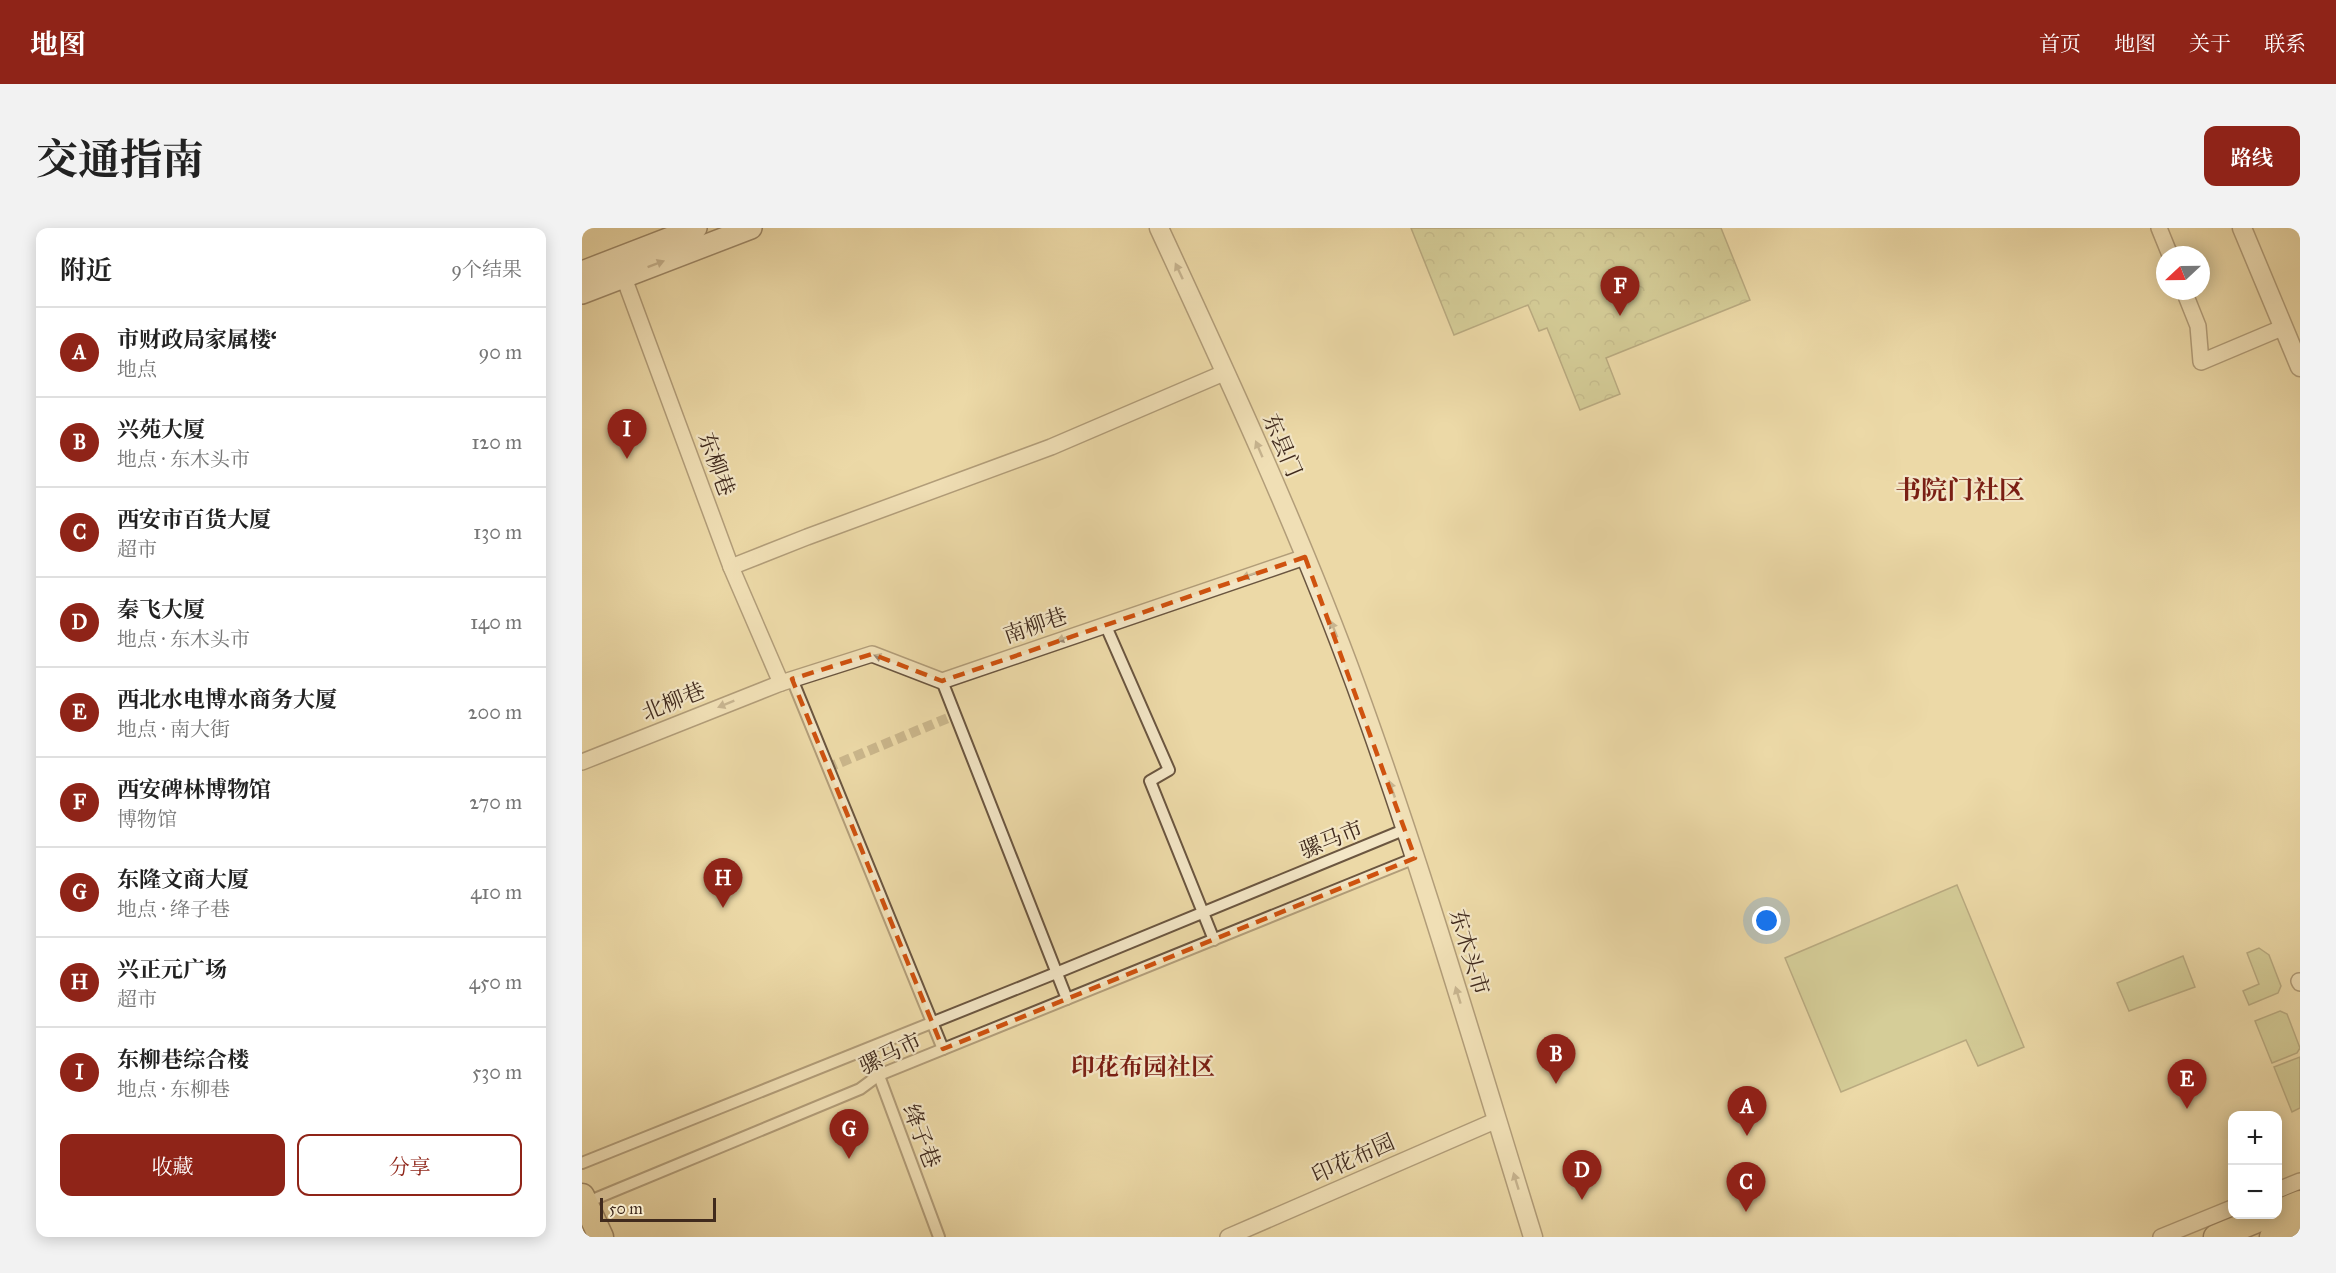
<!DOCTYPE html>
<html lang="zh">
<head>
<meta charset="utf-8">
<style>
	body { margin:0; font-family:"IM FELL Great Primer","Noto Serif SC",serif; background:#f2f2f2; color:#222 }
	.controls { position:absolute; right:18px; bottom:18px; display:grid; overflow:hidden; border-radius:12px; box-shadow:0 3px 15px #0003 }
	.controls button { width:54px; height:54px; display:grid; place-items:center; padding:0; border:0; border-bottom:2px solid #e0e0e0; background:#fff; color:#222; font:30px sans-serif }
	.compass { position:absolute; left:1574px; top:18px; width:54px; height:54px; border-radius:50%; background:#fff; box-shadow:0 3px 15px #0003; rotate:248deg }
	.scale { position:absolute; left:18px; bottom:15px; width:116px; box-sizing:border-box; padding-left:6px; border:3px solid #402a1d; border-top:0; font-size:16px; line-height:21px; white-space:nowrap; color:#402a1d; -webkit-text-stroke:4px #f3e6c6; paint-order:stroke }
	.you { position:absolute; left:1185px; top:693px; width:21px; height:21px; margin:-15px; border:4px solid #fff; border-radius:50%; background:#1a73e8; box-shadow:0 0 0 9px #1a73e833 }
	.badge { display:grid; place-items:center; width:39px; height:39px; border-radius:50%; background:#8f2418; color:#fff; font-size:20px; font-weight:700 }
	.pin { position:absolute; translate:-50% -50px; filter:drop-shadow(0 2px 3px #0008) }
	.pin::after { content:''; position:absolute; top:32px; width:21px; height:18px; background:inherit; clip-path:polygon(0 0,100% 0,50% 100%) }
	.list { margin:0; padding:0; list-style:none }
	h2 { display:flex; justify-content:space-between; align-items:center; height:78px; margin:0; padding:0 24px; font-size:26px }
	h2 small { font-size:20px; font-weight:400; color:#767676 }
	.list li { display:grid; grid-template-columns:39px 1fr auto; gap:18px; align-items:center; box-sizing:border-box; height:90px; padding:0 24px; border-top:2px solid #e0e0e0 }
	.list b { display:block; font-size:22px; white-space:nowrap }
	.list p { margin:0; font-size:20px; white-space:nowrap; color:#767676 }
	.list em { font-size:20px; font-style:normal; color:#767676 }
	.actions { display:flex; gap:12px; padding:18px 24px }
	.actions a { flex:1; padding:14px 0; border:2px solid #8f2418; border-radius:12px; text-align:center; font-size:21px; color:#8f2418 }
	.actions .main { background:#8f2418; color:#fff }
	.map { position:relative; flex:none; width:1718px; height:1009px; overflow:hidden; border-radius:12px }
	header { display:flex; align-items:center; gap:36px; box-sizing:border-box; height:84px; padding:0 30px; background:#8f2418; color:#fff }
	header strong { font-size:28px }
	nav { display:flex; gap:33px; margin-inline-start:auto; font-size:21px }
	.intro { display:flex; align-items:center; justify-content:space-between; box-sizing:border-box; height:144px; padding:0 36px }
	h1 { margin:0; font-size:42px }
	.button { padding:15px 27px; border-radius:12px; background:#8f2418; color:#fff; font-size:21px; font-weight:700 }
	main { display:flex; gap:36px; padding:0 36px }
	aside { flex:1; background:#fff; border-radius:12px; box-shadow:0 3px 15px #0003 }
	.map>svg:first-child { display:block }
</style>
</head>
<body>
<header>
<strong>地图</strong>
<nav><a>首页</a><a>地图</a><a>关于</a><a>联系</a></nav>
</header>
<div class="intro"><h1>交通指南</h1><a class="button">路线</a></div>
<main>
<aside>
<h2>附近<small>9个结果</small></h2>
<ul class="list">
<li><span class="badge">A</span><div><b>市财政局家属楼‘</b><p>地点</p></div><em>90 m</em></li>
<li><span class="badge">B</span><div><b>兴苑大厦</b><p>地点 · 东木头市</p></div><em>120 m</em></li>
<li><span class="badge">C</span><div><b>西安市百货大厦</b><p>超市</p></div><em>130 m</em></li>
<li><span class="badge">D</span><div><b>秦飞大厦</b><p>地点 · 东木头市</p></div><em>140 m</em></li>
<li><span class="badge">E</span><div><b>西北水电博水商务大厦</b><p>地点 · 南大街</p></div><em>200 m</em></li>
<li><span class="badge">F</span><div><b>西安碑林博物馆</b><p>博物馆</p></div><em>270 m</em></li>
<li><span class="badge">G</span><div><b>东隆文商大厦</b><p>地点 · 绛子巷</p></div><em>410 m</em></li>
<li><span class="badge">H</span><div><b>兴正元广场</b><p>超市</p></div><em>450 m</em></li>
<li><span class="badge">I</span><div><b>东柳巷综合楼</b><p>地点 · 东柳巷</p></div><em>530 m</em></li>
</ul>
<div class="actions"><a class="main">收藏</a><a>分享</a></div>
</aside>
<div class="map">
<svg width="1718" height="1009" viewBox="0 0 1718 1009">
	<defs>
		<pattern id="forest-crowns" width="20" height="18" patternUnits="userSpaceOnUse" patternTransform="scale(1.5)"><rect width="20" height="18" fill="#b9bf86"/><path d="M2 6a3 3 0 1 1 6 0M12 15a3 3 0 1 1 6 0" fill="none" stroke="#989b6d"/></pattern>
	</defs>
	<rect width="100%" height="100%" fill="#ecd9a7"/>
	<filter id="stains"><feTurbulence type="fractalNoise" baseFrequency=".00333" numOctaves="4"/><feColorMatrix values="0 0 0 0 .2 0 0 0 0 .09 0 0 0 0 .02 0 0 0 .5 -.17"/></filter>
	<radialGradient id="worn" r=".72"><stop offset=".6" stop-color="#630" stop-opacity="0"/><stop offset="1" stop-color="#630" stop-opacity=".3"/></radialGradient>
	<g fill="#b9bf86" stroke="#7c7452" stroke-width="1.5">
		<path d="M 1375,657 L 1442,819 L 1396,838 L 1384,812 L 1259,864 L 1203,730 Z"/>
		<path d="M 1677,720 L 1687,727 L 1699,758 L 1696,765 L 1667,777 L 1661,763 L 1677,756 L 1665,725 Z"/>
		<path d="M 1601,728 L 1613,759 L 1547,783 L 1535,755 Z"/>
		<path d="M 1698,783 L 1705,786 L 1718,820 L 1715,825 L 1690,835 L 1673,793 Z"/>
		<path d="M 1718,829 L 1718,880 L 1710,884 L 1692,839 Z"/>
	</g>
	<path fill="url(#forest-crowns)" stroke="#7c7452" stroke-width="1.5" d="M 829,0 L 1139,0 L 1168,72 L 1024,130 L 1038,166 L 998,182 L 965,100 L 957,103 L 946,77 L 872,107 Z"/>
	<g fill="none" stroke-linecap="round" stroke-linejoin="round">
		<path stroke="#cab68b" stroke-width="10" stroke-dasharray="10 5" stroke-linecap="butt" d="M 245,540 L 373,487"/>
		<defs>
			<g id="pedestrian">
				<path d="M 523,396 L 587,542 L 568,553 L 632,712"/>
				<path d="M 210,451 L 361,821"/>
				<path d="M 360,453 L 485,771"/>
				<path d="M 287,821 L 357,1009"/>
				<path d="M 0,935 L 474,745 L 824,601"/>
				<path d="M 3,975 L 278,861 L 297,847 L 833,630"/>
			</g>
			<g id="minor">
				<path d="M 1577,0 L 1588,27"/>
				<path d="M 38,39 L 149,339 L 199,455"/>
				<path d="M 1602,63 L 1616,98 L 1619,134 L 1702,99"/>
				<path d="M 149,339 L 225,309 L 469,219 L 644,144"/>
				<path d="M 0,534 L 199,455 L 290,426 L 360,453 L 723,329"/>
				<path d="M 1717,753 L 1718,755"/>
				<path d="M 1696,962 L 1718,953"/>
				<path d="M 646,1009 L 915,892"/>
				<path d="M 1579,1009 L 1650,980"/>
			</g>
			<g id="tertiary">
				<path d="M 577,0 C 647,151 717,302 774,458 C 840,639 894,825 951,1009"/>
				<path d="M 1660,0 L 1718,139"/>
			</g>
			<g id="secondary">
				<path d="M 0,44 L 114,0"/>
				<path d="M 0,65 L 169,0"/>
			</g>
			<g id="primary">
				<path d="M 0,968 L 19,1009"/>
				<path d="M 1696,984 L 1718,975"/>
				<path d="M 1634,1009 L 1690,986"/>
				<path d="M 1690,1009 L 1718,998"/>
			</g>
		</defs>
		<use href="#pedestrian" stroke="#6b5640" stroke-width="14"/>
		<use href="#minor" stroke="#6b5640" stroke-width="18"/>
		<use href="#tertiary" stroke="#6b5640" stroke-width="21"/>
		<use href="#secondary" stroke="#402a1d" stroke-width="24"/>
		<use href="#primary" stroke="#402a1d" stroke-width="27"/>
		<use href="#pedestrian" stroke="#f3e6c6" stroke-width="10"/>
		<use href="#minor" stroke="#f3e6c6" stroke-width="15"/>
		<use href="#tertiary" stroke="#f3e6c6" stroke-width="18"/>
		<use href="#secondary" stroke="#f3e6c6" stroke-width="21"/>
		<use href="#primary" stroke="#ecd9a7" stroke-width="24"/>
	</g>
	<defs><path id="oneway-solid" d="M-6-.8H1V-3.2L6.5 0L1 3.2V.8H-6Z" transform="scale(1.5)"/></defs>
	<g fill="#9a8872">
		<use href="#oneway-solid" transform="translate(74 36) rotate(-21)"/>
		<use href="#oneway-solid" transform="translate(597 43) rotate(-115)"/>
		<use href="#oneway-solid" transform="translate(677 221) rotate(-113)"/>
		<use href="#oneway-solid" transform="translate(668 347) rotate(161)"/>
		<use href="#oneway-solid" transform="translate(752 401) rotate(-112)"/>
		<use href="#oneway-solid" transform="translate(483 410) rotate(161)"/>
		<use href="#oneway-solid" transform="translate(300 430) rotate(-159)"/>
		<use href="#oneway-solid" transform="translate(144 476) rotate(158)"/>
		<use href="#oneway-solid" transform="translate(810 561) rotate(-109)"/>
		<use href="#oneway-solid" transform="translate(876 767) rotate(-107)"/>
		<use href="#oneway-solid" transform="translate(934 953) rotate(-107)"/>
	</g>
	<path d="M0 0H1718V1009H0ZM 723,329 L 833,630 L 361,821 L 210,451 L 290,426 L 360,453 Z" fill="#ecd9a7" fill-opacity=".55" fill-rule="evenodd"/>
	<path fill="none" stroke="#cf520f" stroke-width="4.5" stroke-dasharray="12 8" stroke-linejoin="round" d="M 723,329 L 833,630 L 361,821 L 210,451 L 290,426 L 360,453 Z"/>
	<g text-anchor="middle" stroke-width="4.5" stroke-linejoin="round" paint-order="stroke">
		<g font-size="22" fill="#402a1d" stroke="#f3e6c6">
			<text transform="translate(701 217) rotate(67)" y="8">东县门</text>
			<text transform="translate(135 236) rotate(70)" y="8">东柳巷</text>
			<text transform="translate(453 397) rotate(-19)" y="8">南柳巷</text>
			<text transform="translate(91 473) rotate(-22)" y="8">北柳巷</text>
			<text transform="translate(749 611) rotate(-22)" y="8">骡马市</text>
			<text transform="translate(888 724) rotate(73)" y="8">东木头市</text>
			<text transform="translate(308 825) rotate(-26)" y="8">骡马市</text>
			<text transform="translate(340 908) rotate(69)" y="8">绛子巷</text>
			<text transform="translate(771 930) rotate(-24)" y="8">印花布园</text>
		</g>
		<g font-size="24" font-weight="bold" fill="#7a1f14" stroke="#f3e6c6">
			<text x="561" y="847">印花布园社区</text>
		</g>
		<g font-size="26" font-weight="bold" fill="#7a1f14" stroke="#f3e6c6">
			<text x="1378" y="271">书院门社区</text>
		</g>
	</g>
	<rect width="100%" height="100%" filter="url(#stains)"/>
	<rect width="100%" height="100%" fill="url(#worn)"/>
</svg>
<div class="controls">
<button>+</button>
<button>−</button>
</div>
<svg class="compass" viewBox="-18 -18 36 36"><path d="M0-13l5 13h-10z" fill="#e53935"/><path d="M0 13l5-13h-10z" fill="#767676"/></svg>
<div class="scale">50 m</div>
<div class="you"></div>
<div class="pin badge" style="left:1165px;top:908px">A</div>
<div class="pin badge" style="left:974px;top:856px">B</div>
<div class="pin badge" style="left:1164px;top:984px">C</div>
<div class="pin badge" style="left:1000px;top:972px">D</div>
<div class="pin badge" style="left:1605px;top:881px">E</div>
<div class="pin badge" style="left:1038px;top:88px">F</div>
<div class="pin badge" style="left:267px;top:931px">G</div>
<div class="pin badge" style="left:141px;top:680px">H</div>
<div class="pin badge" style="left:45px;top:231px">I</div>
</div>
</main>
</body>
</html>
